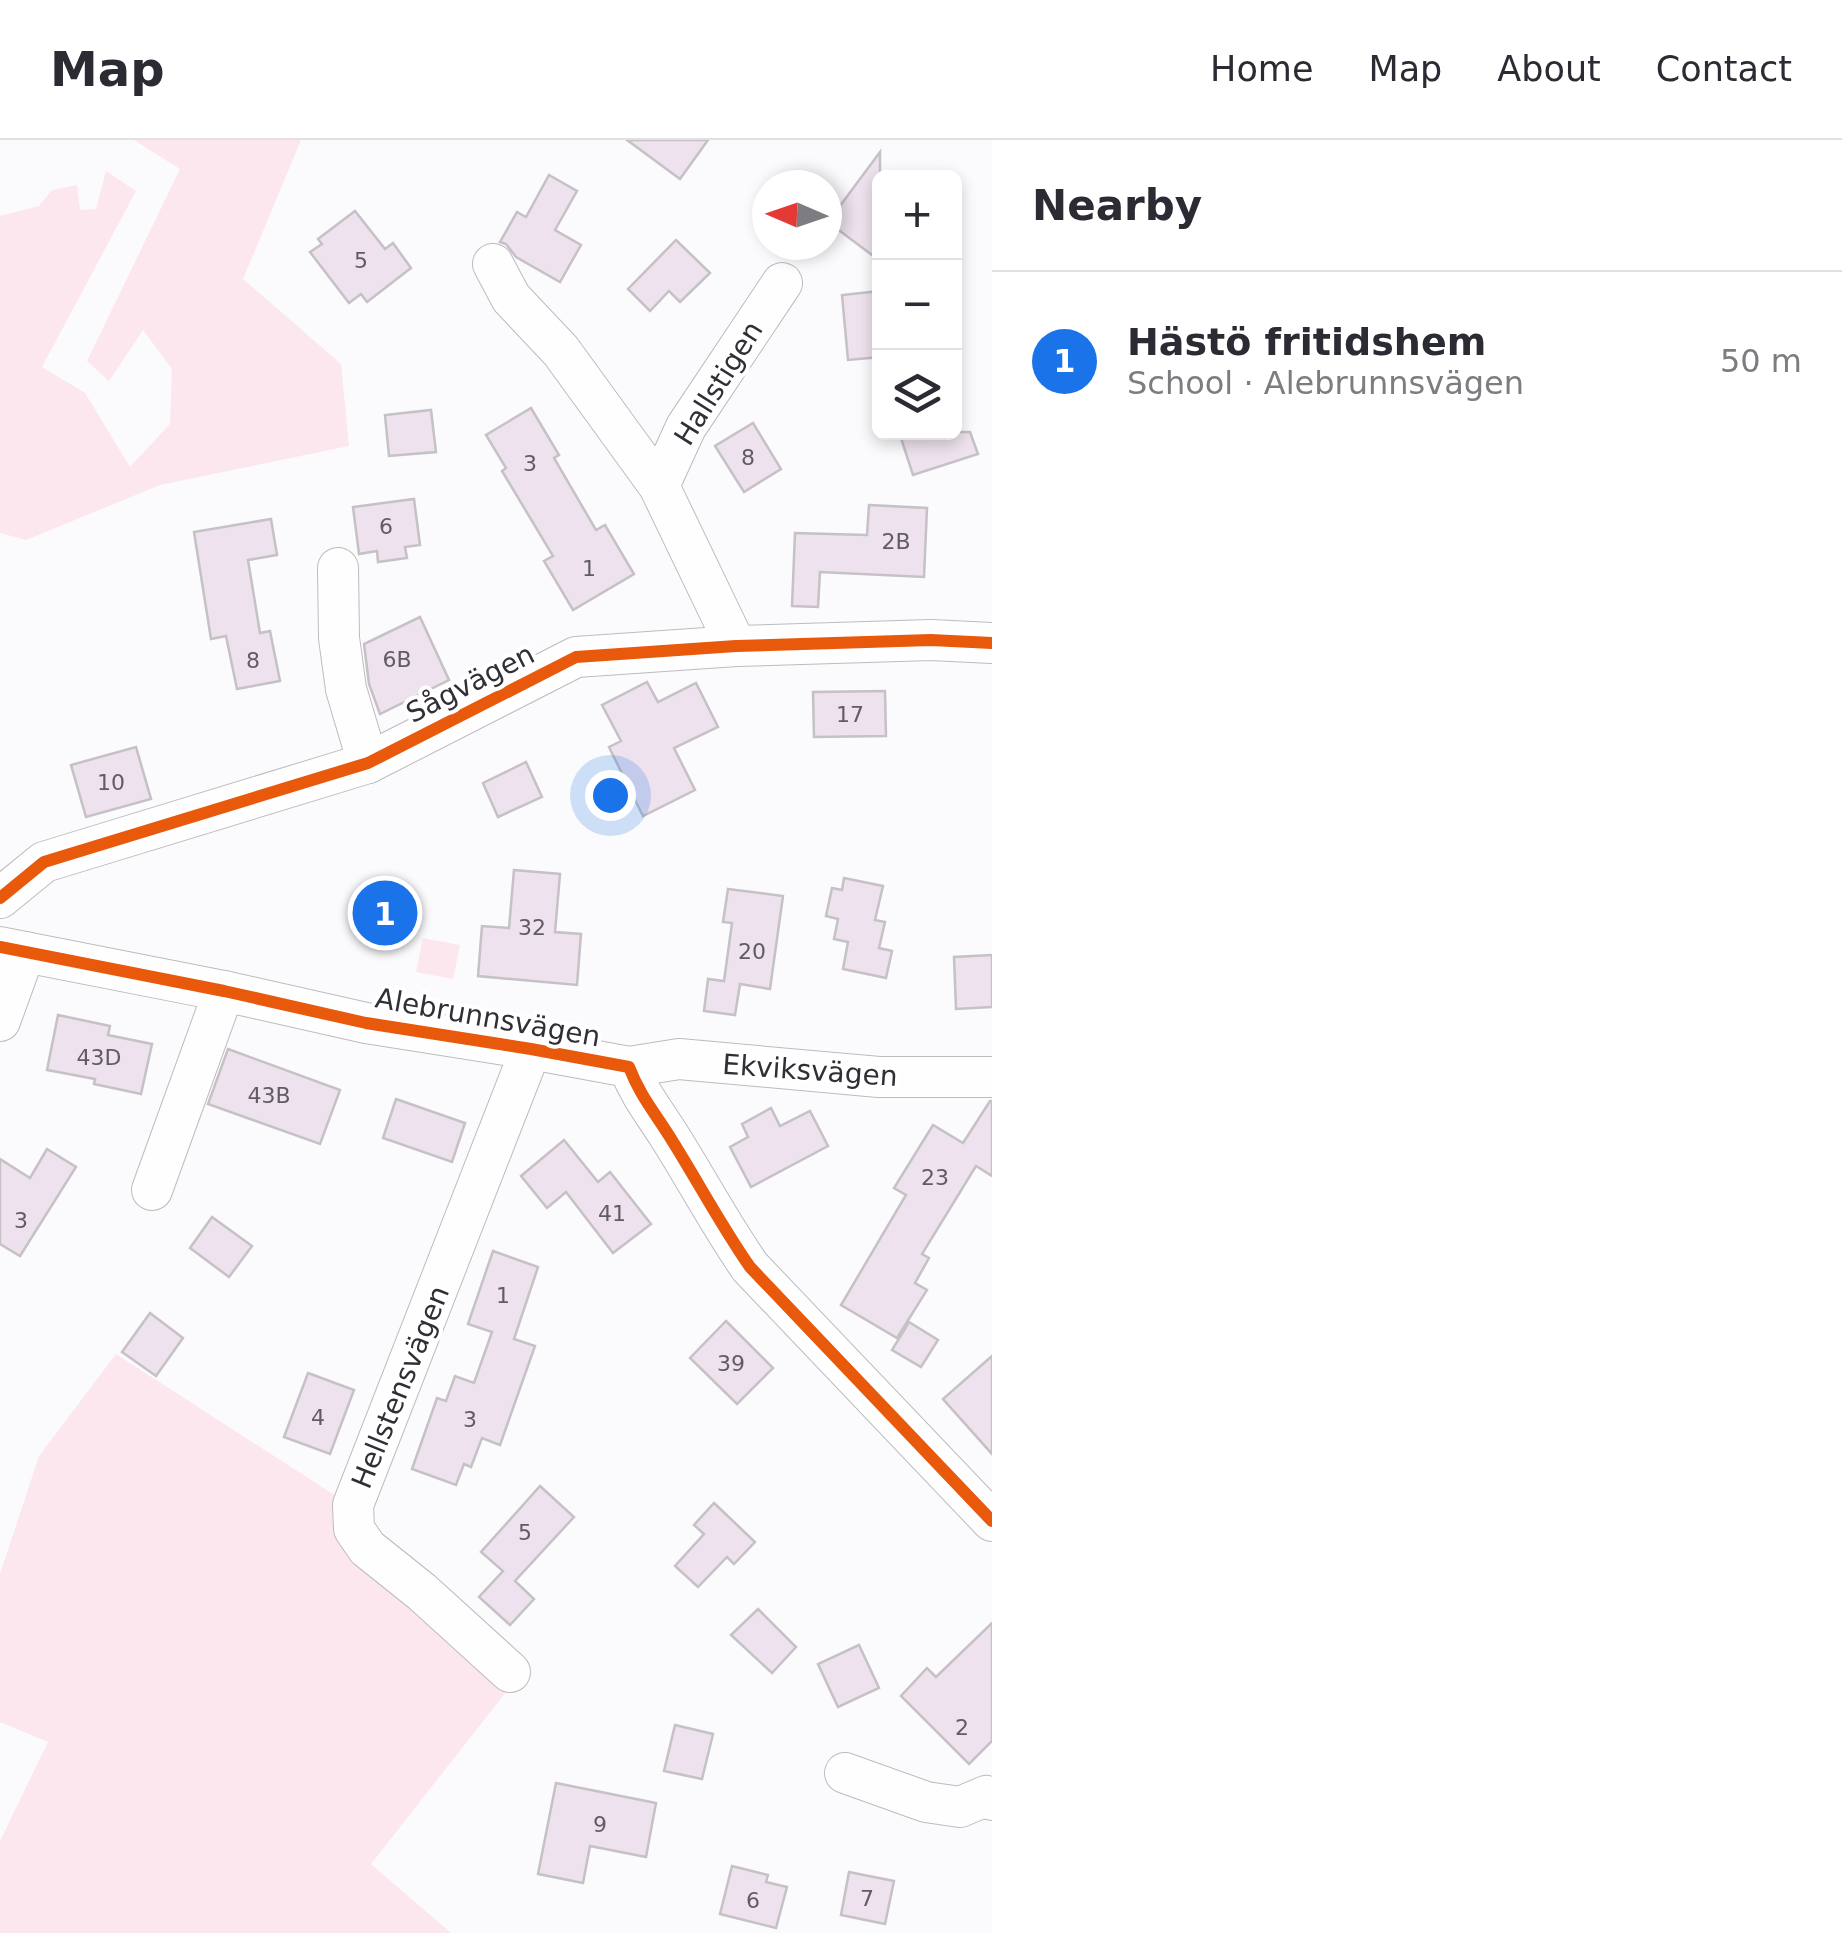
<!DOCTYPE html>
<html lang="en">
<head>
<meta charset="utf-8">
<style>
	body { margin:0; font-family:"DejaVu Sans",sans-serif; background:#f7f7f7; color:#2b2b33 }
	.controls { position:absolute; right:30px; top:30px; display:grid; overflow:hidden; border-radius:15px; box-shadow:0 5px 15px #0003 }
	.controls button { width:90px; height:90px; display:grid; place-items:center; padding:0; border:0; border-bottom:2px solid #e1e1e2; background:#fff; color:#2b2b33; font:50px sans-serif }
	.compass { position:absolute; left:752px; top:30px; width:90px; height:90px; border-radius:50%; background:#fff; box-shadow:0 5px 15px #0003; rotate:272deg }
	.you { position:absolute; left:610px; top:655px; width:35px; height:35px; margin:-25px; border:8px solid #fff; border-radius:50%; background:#1a73e8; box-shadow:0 0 0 15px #1a73e833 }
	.badge { display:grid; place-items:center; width:65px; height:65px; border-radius:50%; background:#1a73e8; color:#fff; font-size:32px; font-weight:700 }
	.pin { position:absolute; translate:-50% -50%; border:5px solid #fff; box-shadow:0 2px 10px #0006 }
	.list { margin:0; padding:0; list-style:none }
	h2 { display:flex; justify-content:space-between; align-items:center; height:130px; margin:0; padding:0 40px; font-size:42px }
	h2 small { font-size:32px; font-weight:400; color:#7c7c81 }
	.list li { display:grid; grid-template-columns:65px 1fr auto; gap:30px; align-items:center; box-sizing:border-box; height:180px; padding:0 40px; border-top:2px solid #e1e1e2 }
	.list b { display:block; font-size:38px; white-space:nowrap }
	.list p { margin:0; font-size:32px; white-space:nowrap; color:#7c7c81 }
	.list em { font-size:32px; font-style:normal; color:#7c7c81 }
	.icon { flex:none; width:55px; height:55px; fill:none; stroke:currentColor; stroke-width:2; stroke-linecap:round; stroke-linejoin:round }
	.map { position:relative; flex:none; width:992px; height:1793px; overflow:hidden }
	header { display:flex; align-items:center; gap:60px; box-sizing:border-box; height:140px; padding:0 50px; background:#fff; border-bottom:2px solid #e1e1e2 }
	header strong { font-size:48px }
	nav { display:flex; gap:55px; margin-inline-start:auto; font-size:35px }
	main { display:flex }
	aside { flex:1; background:#fff }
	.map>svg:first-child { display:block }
</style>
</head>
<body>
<header>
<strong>Map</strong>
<nav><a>Home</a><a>Map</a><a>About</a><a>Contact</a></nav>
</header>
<main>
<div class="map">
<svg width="992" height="1793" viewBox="0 0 992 1793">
	<rect width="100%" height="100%" fill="#fbfafc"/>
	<g fill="#fce7ef">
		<path d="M 134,0 L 301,0 L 243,139 L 341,224 L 349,306 L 160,345 L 26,400 L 0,393 L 0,76 L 39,66 L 52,50 L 77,45 L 80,70 L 96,69 L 106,31 L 136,51 L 42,227 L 85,253 L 130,327 L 170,284 L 172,229 L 143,190 L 109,241 L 87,221 L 180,29 Z"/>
		<path d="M 423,798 L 460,805 L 453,839 L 416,832 Z"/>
		<path d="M 116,1214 L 339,1358 L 333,1378 L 341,1405 L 506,1552 L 371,1724 L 451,1793 L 0,1793 L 0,1701 L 48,1602 L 0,1582 L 0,1434 L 39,1316 Z"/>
	</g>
	<g fill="#ede2ed" stroke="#c5c1c5" stroke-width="2.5">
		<path d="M 627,0 L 708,0 L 680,39 Z"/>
		<path d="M 880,12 L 880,121 L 828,82 Z"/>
		<path d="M 549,35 L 577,51 L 555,90 L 581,105 L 560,142 L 516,117 L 506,104 L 500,102 L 517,72 L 526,77 Z"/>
		<path d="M 355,71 L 385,109 L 393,103 L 411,128 L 367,162 L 361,154 L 349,163 L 310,112 L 322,104 L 318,99 Z"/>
		<path d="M 676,100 L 710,133 L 680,162 L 669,151 L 650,171 L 628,149 Z"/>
		<path d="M 880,151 L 880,217 L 848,220 L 842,155 Z"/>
		<path d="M 531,268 L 559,315 L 554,318 L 596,390 L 605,385 L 634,434 L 573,470 L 544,421 L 553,416 L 502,331 L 506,328 L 486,295 Z"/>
		<path d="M 431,270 L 436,312 L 389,316 L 385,275 Z"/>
		<path d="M 753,283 L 781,329 L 744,352 L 715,306 Z"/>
		<path d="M 899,292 L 970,292 L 978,314 L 913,335 Z"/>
		<path d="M 414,359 L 420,405 L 405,407 L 407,418 L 378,422 L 377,411 L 359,414 L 353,367 Z"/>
		<path d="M 869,365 L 927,368 L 924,437 L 820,432 L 818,467 L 792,466 L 795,393 L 867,395 Z"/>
		<path d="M 271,379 L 277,415 L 248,420 L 260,493 L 270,491 L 280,541 L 237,549 L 226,496 L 211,499 L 194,392 Z"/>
		<path d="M 420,477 L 449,540 L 380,574 L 369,544 L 364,504 Z"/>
		<path d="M 647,542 L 658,562 L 696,543 L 718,587 L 674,608 L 695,650 L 643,676 L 609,607 L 621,601 L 602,565 Z"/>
		<path d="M 885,551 L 886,596 L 814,597 L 813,552 Z"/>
		<path d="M 136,607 L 151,659 L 86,677 L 71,625 Z"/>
		<path d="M 526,622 L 542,657 L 498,677 L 483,643 Z"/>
		<path d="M 514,730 L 560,734 L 555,792 L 581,794 L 577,845 L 478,836 L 482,786 L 509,788 Z"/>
		<path d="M 844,738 L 883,746 L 875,780 L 885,782 L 879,808 L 892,811 L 886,838 L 843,829 L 848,802 L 834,799 L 838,779 L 826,776 L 832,748 L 842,750 Z"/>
		<path d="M 728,749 L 783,756 L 770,849 L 740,844 L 735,875 L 704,871 L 708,839 L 724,841 L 732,783 L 723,782 Z"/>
		<path d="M 992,815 L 992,867 L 956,869 L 954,817 Z"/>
		<path d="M 58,875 L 110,886 L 108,895 L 152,904 L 141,954 L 94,944 L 95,939 L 47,930 Z"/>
		<path d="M 228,909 L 340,950 L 320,1004 L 208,964 Z"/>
		<path d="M 396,959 L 465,983 L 452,1022 L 383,998 Z"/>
		<path d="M 990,961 L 992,961 L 992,1036 L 976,1026 L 922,1114 L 929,1118 L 915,1143 L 927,1150 L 897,1198 L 841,1165 L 906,1055 L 894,1048 L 933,985 L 963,1003 Z"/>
		<path d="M 771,968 L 780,986 L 810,971 L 828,1006 L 751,1047 L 730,1007 L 748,997 L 742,984 Z"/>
		<path d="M 564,1000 L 598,1042 L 610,1032 L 651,1084 L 613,1113 L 566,1052 L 547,1068 L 521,1036 Z"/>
		<path d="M 47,1009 L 76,1027 L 20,1116 L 0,1104 L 0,1019 L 30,1038 Z"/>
		<path d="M 212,1077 L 252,1106 L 229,1137 L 190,1108 Z"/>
		<path d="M 493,1111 L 538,1127 L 514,1199 L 535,1206 L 500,1305 L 482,1298 L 471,1327 L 464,1324 L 456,1345 L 412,1329 L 437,1258 L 446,1261 L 455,1236 L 474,1243 L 492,1192 L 468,1184 Z"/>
		<path d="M 150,1173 L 183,1198 L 156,1236 L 122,1212 Z"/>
		<path d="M 726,1181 L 773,1228 L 737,1264 L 690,1218 Z"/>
		<path d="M 909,1182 L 938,1200 L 921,1227 L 892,1210 Z"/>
		<path d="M 992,1216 L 992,1314 L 943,1259 Z"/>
		<path d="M 308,1233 L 354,1250 L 330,1314 L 284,1297 Z"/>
		<path d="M 540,1346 L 574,1377 L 515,1441 L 534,1459 L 510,1485 L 479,1457 L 503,1431 L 481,1412 Z"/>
		<path d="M 714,1363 L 755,1402 L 734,1424 L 727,1417 L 698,1447 L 675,1426 L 704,1394 L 694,1385 Z"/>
		<path d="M 758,1469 L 796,1507 L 772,1533 L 731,1495 Z"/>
		<path d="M 992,1483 L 992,1601 L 969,1624 L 901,1556 L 927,1528 L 936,1537 Z"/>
		<path d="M 859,1505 L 879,1548 L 838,1567 L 818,1524 Z"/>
		<path d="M 675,1585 L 713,1594 L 702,1639 L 664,1631 Z"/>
		<path d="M 556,1643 L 656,1663 L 646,1717 L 590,1706 L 583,1743 L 538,1734 Z"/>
		<path d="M 732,1726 L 768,1735 L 766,1742 L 787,1747 L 776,1788 L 720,1774 Z"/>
		<path d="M 849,1732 L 894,1741 L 885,1784 L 841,1775 Z"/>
	</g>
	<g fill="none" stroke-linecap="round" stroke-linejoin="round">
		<defs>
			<g id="minor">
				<path d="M 493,124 L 511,158 L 561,211 L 659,346 L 736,506"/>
				<path d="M 659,346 L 686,287 L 782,143"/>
				<path d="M 338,428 L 339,498 L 346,549 L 368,623"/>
				<path d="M 0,758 L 44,722 L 368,623 L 576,517 L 736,506 L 931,500 L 992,503"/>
				<path d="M 0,807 L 224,851 L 366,883 L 531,909 L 629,927 C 640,955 652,969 668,994 C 696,1038 720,1084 750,1127 L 992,1381"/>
				<path d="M 0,881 L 25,812"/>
				<path d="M 629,927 L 679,919 L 879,937 L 992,937"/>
				<path d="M 152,1050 L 224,851"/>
				<path d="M 510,1532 L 422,1452 L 367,1408 L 354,1389 L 353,1365 L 531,909"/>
				<path d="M 845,1633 L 926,1662 L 960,1667 L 986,1656 L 992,1660"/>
			</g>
		</defs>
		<use href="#minor" stroke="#bdbbc0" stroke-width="42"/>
		<use href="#minor" stroke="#fefeff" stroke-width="40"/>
		<defs>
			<g id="cycleway">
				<path d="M 0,758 L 44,722 L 368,623 L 576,517 L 736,506 L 931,500 L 992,503"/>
				<path d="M 0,807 L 224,851 L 366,883 L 531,909 L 629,927 C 640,955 652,969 668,994 C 696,1038 720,1084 750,1127 L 992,1381"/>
			</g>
		</defs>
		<use href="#cycleway" stroke="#fff" stroke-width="19"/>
		<use href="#cycleway" stroke="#e8590c" stroke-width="12"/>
	</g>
	<g text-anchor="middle" stroke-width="8" stroke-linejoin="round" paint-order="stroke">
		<g font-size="22" fill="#605b64">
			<text x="361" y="128">5</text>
			<text x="748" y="325">8</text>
			<text x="530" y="331">3</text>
			<text x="386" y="394">6</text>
			<text x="896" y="409">2B</text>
			<text x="589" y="436">1</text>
			<text x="397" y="527">6B</text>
			<text x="253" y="528">8</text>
			<text x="850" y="582">17</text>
			<text x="111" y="650">10</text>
			<text x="532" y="795">32</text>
			<text x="752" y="819">20</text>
			<text x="99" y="925">43D</text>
			<text x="269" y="963">43B</text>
			<text x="935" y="1045">23</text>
			<text x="612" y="1081">41</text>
			<text x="21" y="1088">3</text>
			<text x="503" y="1163">1</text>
			<text x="731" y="1231">39</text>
			<text x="318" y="1285">4</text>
			<text x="470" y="1287">3</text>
			<text x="525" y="1400">5</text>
			<text x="962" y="1595">2</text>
			<text x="600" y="1692">9</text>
			<text x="867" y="1766">7</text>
			<text x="753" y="1768">6</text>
		</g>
		<g font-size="28" fill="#312e36" stroke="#fff">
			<text transform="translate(718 243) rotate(-58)" y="10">Hallstigen</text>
			<text transform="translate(470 543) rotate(-27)" y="10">Sågvägen</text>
			<text transform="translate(488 877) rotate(10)" y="10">Alebrunnsvägen</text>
			<text transform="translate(810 930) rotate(4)" y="10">Ekviksvägen</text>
			<text transform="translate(400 1247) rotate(-68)" y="10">Hellstensvägen</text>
		</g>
	</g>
</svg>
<div class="controls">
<button>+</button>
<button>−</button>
<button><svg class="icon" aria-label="layers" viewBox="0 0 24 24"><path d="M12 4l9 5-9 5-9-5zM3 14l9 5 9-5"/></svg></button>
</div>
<svg class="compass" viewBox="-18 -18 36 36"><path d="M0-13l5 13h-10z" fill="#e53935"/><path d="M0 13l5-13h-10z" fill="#7c7c81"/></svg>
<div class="you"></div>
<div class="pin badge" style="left:385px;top:773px">1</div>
</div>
<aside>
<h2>Nearby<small></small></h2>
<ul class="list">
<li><span class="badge">1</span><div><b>Hästö fritidshem</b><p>School · Alebrunnsvägen</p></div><em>50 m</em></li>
</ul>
</aside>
</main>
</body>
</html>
